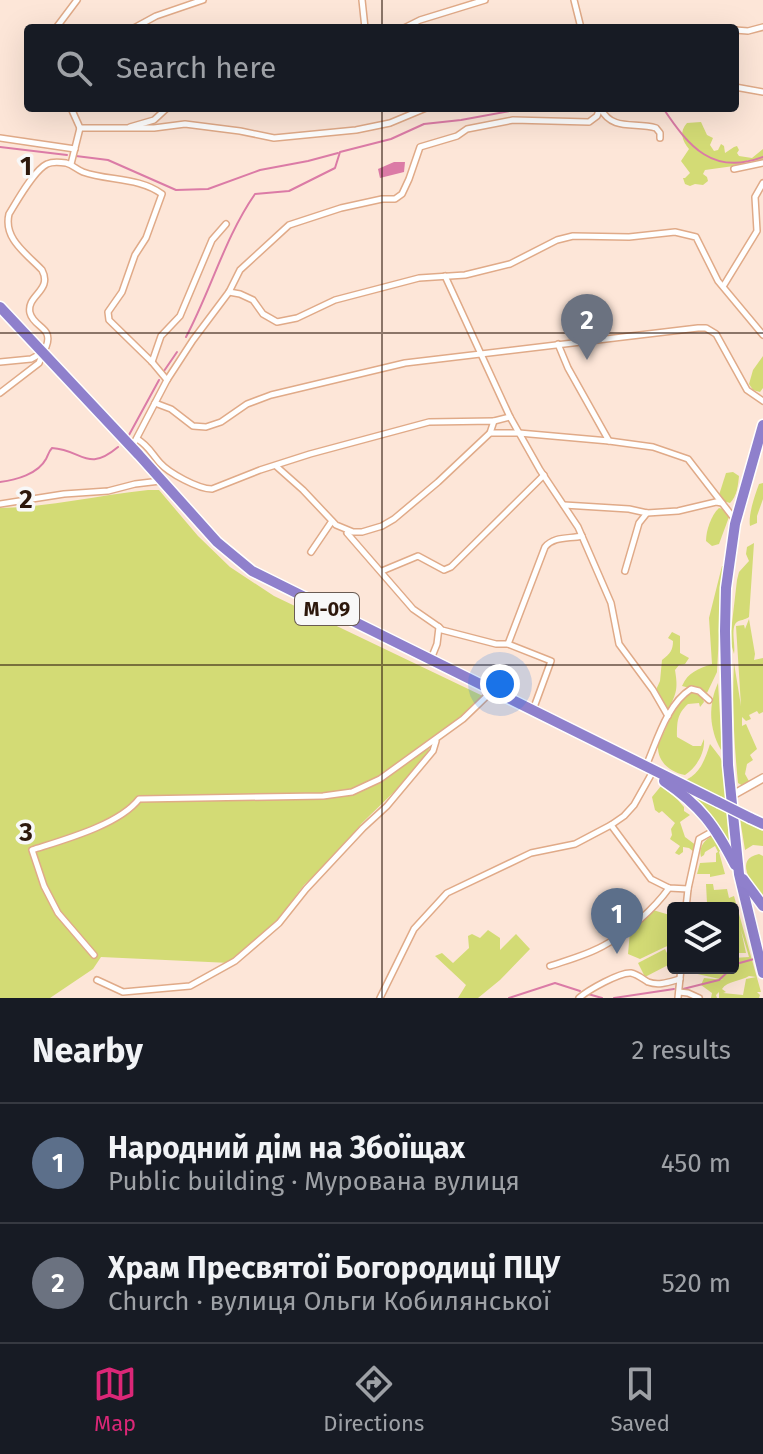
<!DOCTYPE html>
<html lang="en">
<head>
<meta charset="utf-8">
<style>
	body { margin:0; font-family:"Fira Sans",sans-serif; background:#242831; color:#f1f3f6 }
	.controls { position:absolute; right:24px; bottom:24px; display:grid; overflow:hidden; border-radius:8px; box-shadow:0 8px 32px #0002 }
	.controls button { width:72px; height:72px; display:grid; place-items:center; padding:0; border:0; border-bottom:2px solid #363941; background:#171b24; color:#f1f3f6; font:40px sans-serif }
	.you { position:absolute; left:500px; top:684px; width:28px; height:28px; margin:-20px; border:6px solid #fff; border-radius:50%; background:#1a73e8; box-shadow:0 0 0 12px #1a73e833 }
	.badge { display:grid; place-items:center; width:52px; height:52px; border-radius:50%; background:#db2777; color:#fff; font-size:26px; font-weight:700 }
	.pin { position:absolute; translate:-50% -66px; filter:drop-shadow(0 2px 4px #0008) }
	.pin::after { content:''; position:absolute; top:42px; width:28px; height:24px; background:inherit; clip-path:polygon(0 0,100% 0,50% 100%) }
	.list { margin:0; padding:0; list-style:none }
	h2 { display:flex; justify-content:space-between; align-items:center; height:104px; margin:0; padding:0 32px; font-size:34px }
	h2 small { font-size:26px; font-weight:400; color:#9ea1a6 }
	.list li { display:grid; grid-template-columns:52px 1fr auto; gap:24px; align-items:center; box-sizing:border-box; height:120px; padding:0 32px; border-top:2px solid #363941 }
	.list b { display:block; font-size:30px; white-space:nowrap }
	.list p { margin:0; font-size:26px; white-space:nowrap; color:#9ea1a6 }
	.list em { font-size:26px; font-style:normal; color:#9ea1a6 }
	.icon { flex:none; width:44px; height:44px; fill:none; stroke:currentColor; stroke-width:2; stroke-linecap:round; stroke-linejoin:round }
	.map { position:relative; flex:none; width:763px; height:998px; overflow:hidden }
	.search { position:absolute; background:#171b24; box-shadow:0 8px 32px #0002; left:24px; right:24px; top:24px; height:88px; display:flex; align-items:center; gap:20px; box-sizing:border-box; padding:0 28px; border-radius:8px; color:#9ea1a6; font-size:30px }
	.sheet { height:344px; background:#171b24 }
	nav { display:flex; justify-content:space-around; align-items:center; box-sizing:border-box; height:112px; border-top:2px solid #363941; background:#171b24; font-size:22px; color:#9ea1a6 }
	nav a { display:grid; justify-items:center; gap:4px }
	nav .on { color:#db2777 }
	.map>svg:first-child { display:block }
</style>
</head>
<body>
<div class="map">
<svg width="763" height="998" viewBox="0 0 763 998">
	<rect width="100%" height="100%" fill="#fde6d8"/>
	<g fill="#d3db75" fill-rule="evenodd">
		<path d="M 701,122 L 707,135 L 713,138 L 710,145 L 714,151 L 718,150 L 721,144 L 724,146 L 725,153 L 734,147 L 737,146 L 739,150 L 737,153 L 739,156 L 752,158 L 763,149 L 763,161 L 748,160 L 741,165 L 705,170 L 703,174 L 707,177 L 708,181 L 703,185 L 695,184 L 690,186 L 685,184 L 683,178 L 685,178 L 690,173 L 681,161 L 689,149 C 682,140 679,132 687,123 Z"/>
		<path d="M 763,356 L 763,388 L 760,392 L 753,390 L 749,384 L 753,370 Z"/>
		<path d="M 733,472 L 739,476 C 738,486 737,496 730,503 L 723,501 L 719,495 L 726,473 Z"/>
		<path d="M 763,483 L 763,499 L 757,516 L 757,523 L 750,526 C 748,515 755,495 759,484 Z"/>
		<path d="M 148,490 L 159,490 L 198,536 L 230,567 L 274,596 L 485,697 L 434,738 L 427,754 L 396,790 L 361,824 L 347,845 L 304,885 L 277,921 L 230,963 L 101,957 L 93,969 L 50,998 L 0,998 L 0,508 C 50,507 99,495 148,490 Z"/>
		<path d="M 719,508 L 726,510 L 729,517 L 719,544 L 712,546 L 706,541 C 706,531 711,515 719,508 Z"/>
		<path d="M 754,543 L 749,617 C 745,620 740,620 737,622 C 730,627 736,646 734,654 L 730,640 L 737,580 L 739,572 L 749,561 L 746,554 L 747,547 Z"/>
		<path d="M 722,566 L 723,566 L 720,593 L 721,597 L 717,672 L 707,693 C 697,686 693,689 682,686 C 688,672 698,669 712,664 L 709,618 Z"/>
		<path d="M 749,619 L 755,654 L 754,660 L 763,658 L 763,712 L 759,714 L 757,711 L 749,715 L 751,719 L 746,721 L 742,717 L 742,726 L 746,724 L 757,749 L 750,755 L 753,760 L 747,764 L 745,774 L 750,783 L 743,786 L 738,783 C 734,743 732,703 734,663 L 741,706 L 736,626 L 744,625 L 745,629 Z"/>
		<path d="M 672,632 L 680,636 L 680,653 L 689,658 L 685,664 L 679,665 L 675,670 C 678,688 677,693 668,710 L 655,692 L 660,681 L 662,660 C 670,654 673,650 673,641 L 668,638 Z"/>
		<path d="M 718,683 L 722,749 L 721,750 C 709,729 708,705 718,683 Z"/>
		<path d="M 692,691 C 700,692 702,695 704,702 L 700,707 L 699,703 L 688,704 C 677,714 677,722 677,737 L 693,746 L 701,746 L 704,739 C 705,753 697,767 685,775 C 669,772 657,761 658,745 C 667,728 675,701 692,691 Z"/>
		<path d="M 710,744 L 720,757 L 723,763 L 730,853 L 671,783 C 696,782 703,766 710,744 Z"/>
		<path d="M 661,786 L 677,799 L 684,807 L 684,811 L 690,815 L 680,822 L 685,837 L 697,846 L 694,852 L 689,848 L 683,847 L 683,852 L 679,855 L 675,853 L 680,846 L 670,839 L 672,835 L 671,829 L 675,823 L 662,811 L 659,813 L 655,810 L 652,797 Z"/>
		<path d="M 740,819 L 763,831 L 763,846 L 753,845 L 745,850 Z"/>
		<path d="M 714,835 L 721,850 L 719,852 L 725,874 L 710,877 L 710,874 L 697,874 L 700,863 L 716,862 L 716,853 L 718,852 L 715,846 L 705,852 L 704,855 L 701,857 C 698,847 705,839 714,835 Z"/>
		<path d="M 759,854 L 763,856 L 763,896 L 761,896 C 751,883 734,859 759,854 Z"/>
		<path d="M 706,884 L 713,884 L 714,890 L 727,889 L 729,898 L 734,896 L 761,992 L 757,992 L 760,995 L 759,998 L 719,998 L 719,992 L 716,995 L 717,998 L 711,998 L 712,993 L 701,985 L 704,978 L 724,980 L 693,973 L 694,968 L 733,968 L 733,958 L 749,957 L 741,930 L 746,953 L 733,953 L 733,908 L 728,905 L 714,908 L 705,907 L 704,904 L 707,903 ZM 749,976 L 756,977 L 746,979 L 743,995 L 723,993 L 726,992 L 722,989 C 727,981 741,981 749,976 Z"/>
		<path d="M 653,910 L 673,916 L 673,944 L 665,947 L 640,959 L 628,954 L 630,931 Z"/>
		<path d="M 488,930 L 500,938 L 500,950 L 516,934 L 530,949 L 500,980 L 478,998 L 458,998 L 466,985 L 435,956 L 442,953 L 453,963 L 469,948 L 468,936 L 472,934 L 480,938 Z"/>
		<path d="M 665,949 L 672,963 L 645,977 L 638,963 Z"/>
	</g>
	<path fill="#db7ba6" d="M 394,162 L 405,162 L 404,172 L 380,178 L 378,169 Z"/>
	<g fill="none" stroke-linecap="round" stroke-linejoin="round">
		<g stroke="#db7ba6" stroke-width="2">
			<path d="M 663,108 C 689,147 713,176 763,157"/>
			<path d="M 0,147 L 67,155"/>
			<path d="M 76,156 L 108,160 L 176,190 L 208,189 L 260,170 L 308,161 L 338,153"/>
			<path d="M 186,337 C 211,290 225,237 255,194 L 289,191 L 335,168 L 340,152 L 391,139 L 424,124 L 461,120 L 526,108"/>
			<path d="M 164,371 L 177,352"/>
			<path d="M 129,435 L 159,380"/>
			<path d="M 0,482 C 16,480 38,474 46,459 C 48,455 49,451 52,448 C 83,450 87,473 118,447"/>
			<path d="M 733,967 L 736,964 L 754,959"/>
			<path d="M 683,989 L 719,980 L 732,968"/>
			<path d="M 588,994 L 602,998"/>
			<path d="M 509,998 L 555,983 L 580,991"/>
			<path d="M 614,998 L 674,989"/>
		</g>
		<defs>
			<g id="street">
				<path d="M 362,0 L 365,28"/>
				<path d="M 574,0 L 581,28"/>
				<path d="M 56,28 L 77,0"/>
				<path d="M 134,28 L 156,16 L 203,0"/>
				<path d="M 404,28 L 420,20 L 485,0"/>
				<path d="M 735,30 L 748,31 L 763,27"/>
				<path d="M 735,87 L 763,92"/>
				<path d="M 71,108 L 80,128"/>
				<path d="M 601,109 C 612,131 635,122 656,128 L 660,133 L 660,138"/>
				<path d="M 130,127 L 154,120 L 167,108"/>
				<path d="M 80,128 L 154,128 L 185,124 L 240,131 L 274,138 L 356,130 L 390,123 L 426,108"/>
				<path d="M 0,138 L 75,149"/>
				<path d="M 71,164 L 80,128"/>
				<path d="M 734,169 L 763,163"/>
				<path d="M 445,276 L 510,417 L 540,470 L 578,527 L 611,603 L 619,644 L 653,690 L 668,716"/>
				<path d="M 724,285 L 757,231 L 755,197 L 763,183"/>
				<path d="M 229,292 L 240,294 L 253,300 L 263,314 L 277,322 L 297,318 L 335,300 L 419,278 L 465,275 L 510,264 L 557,240 L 573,236 L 629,237 L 675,232 L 696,237 L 718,281 L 763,335"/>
				<path d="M 558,344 L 568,368 L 609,441"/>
				<path d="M 46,347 C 54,327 34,328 30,313 C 26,295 53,291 42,270 C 27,254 3,239 9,214 C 17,201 34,170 47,164 C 53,161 60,162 66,163 C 73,165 76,169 83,172 C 108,181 139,177 162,194 L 146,238 L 135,255 L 122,292 L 108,312 L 109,320 L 152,362 L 167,380"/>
				<path d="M 0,362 L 31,359 L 42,353"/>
				<path d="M 152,362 L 161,336 L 180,316 L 212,240 L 226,224"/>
				<path d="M 0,393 L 39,363 L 43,353"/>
				<path d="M 155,403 L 171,409 L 193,426 L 206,427 L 221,422 L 247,404 L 271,395 L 405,363 L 698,328 L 706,328 L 716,334 L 747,390 L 763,401"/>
				<path d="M 494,421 L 510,417"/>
				<path d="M 137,439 C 148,445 152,454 160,463 C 169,473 198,489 212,489 L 260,470 L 310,454 L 429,422 L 494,421 L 490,433"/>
				<path d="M 132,447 L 167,380 L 193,340 L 229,292 L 240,270 L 289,225 L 341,208 L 382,199 L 395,199 L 402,194 L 409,179 L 420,147 L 457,136 L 467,129 L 513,120 L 589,122 L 597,116 L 600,108"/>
				<path d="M 276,466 L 303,490 L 336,525 L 353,532 L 362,532 L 382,526 L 394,519 L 438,482 L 490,433 L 519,433 L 609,441 L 653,447 L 688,459 L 736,521"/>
				<path d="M 0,504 L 64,494 L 108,491 L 135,484 L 160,481"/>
				<path d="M 564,505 L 629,509 L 647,513 L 678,511 L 716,502 L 722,503"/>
				<path d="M 347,533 L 413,609 L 439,627 L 437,644 L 431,659"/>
				<path d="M 311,552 L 332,521"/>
				<path d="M 382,571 L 418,556 L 444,570 L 451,567 L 544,475"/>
				<path d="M 625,571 L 639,523 L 647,513"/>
				<path d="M 439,627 L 442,630 L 496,644 L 508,644 L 551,661 L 533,710"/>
				<path d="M 508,644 L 545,547 C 554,536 569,539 582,536"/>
				<path d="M 646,766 C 657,741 667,704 691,689 L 699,691 L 709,700"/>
				<path d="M 611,825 L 651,879 L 669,888 L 688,889"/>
				<path d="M 686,908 L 688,889 L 699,839 L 715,830"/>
				<path d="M 94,955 L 58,913 L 44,886 L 32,850 C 63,840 119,825 139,799 L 323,796 L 352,792 L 380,779 L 463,719 L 492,691"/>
				<path d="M 550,966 C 568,960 587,955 603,946 C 626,934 654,909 669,888"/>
				<path d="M 97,980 L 123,992 L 190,986 L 235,961 L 279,923 L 306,889 L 363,828 L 387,806 L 433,751 L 436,741"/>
				<path d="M 679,992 L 688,993 L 699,998"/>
				<path d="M 380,998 L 414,929 L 447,893 L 531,853 L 575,844 L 611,825 L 624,816 L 634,805 L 652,773"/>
				<path d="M 579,998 C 588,990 620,972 631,973 C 637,974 643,979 648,982 C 659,986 669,982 680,979"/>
				<path d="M 678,998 L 681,968"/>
			</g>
			<path id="secondary" d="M 731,796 L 763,778"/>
			<g id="highway">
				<path d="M 0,307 L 139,455 L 217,542 L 252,571 L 718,802"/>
				<path d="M 763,425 L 735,524 L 726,588 L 725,631 L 728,765 L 739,874 L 763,973"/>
				<path d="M 664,781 C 701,806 715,826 735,865"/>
				<path d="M 750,818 L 763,824"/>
				<path d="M 743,879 L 763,906"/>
			</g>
		</defs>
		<use href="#street" stroke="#e0aa88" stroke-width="8"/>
		<use href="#secondary" stroke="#e0aa88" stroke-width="10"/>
		<use href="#highway" stroke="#fff" stroke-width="13"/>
		<use href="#street" stroke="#fff" stroke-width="5"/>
		<use href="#secondary" stroke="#fff" stroke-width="7"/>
		<use href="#highway" stroke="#8f80cc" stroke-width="10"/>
		<defs>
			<path id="highway-bridge" d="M 718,802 L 750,818"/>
		</defs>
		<use href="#highway-bridge" stroke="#fff" stroke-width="13" stroke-linecap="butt"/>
		<use href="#highway-bridge" stroke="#8f80cc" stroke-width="10"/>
	</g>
	<path fill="none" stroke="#2d180c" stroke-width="2" stroke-opacity="0.55" d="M 382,0 L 382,28M 382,108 L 382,998M 0,333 L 763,333M 0,665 L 763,665"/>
	<g text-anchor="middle" stroke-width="7" stroke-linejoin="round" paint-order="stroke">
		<rect fill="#f8f8f8" stroke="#6a5b53" stroke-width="2" x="295" y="593" width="64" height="32" rx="6"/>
		<g font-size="20" font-weight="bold" fill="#2d180c">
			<text x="327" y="616">М-09</text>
		</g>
	</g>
	<g font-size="26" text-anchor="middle" font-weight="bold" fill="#2d180c" stroke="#f8f8f8" stroke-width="7" stroke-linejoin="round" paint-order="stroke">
		<text x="26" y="175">1</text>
		<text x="26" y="508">2</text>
		<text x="26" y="841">3</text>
	</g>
</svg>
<div class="controls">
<button><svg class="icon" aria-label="layers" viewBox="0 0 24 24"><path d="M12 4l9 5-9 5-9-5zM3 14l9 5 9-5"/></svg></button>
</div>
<div class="you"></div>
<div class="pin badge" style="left:617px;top:954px;background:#5c6f8a">1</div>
<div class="pin badge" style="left:587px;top:360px;background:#6b7280">2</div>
<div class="search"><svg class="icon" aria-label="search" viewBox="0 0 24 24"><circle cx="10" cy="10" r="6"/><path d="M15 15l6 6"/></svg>Search here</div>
</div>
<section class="sheet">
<h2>Nearby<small>2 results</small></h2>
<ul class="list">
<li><span class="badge" style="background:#5c6f8a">1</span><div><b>Народний дім на Збоїщах</b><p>Public building · Мурована вулиця</p></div><em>450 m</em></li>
<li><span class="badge" style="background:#6b7280">2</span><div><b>Храм Пресвятої Богородиці ПЦУ</b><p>Church · вулиця Ольги Кобилянської</p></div><em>520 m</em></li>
</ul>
</section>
<nav>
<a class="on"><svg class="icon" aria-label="map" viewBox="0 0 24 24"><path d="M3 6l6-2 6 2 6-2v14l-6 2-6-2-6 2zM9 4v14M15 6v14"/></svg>Map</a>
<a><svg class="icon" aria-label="directions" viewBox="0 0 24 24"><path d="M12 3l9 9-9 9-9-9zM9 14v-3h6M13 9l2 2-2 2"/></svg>Directions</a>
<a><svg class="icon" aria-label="saved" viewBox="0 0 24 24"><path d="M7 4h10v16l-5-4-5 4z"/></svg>Saved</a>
</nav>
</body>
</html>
